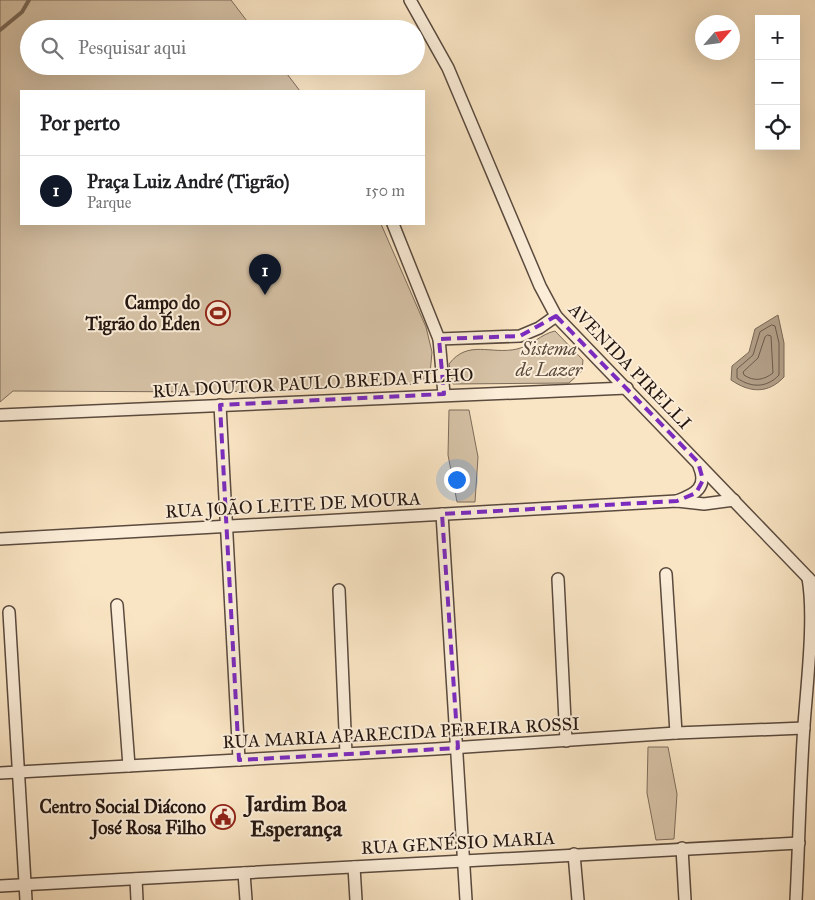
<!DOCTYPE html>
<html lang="pt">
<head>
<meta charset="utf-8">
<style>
	body { margin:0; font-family:"IM FELL Great Primer",serif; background:#f6f6f6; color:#202124 }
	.controls { position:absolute; right:15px; top:15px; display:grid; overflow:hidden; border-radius:0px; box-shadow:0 5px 20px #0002 }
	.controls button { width:45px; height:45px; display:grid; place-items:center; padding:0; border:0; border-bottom:1px solid #e0e0e0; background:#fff; color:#202124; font:25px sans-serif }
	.compass { position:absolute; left:695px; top:15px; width:45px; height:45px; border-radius:50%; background:#fff; box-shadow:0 5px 20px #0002; rotate:62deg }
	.you { position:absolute; left:456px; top:479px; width:18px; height:18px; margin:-12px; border:4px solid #fff; border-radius:50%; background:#1a73e8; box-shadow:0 0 0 8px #1a73e833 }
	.badge { display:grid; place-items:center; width:32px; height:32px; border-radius:50%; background:#111827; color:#fff; font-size:16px; font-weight:700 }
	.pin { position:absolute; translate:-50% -41px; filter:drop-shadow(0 1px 2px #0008) }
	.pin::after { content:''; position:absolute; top:26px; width:18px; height:15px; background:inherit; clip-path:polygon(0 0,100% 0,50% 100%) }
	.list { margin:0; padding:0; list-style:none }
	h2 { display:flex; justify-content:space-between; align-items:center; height:65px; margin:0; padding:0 20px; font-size:21px }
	h2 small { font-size:16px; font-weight:400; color:#757577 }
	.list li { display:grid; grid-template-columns:32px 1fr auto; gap:15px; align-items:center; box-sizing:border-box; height:70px; padding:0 20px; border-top:1px solid #e0e0e0 }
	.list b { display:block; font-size:19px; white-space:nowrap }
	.list p { margin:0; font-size:16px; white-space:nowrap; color:#757577 }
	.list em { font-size:16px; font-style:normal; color:#757577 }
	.icon { flex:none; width:28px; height:28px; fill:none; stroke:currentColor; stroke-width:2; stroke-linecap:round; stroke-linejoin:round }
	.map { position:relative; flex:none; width:815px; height:900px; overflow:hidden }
	.search { position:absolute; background:#fff; box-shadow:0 5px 20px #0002; left:20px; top:20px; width:405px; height:55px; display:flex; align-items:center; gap:12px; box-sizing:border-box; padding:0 18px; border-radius:28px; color:#757577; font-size:19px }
	.panel { position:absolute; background:#fff; box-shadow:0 5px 20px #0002; left:20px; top:90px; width:405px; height:135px; border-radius:0px }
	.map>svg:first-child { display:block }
</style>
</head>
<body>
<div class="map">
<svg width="815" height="900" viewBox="0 0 815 900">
	<rect width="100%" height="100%" fill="#f9e4c3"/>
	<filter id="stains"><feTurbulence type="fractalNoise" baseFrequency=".004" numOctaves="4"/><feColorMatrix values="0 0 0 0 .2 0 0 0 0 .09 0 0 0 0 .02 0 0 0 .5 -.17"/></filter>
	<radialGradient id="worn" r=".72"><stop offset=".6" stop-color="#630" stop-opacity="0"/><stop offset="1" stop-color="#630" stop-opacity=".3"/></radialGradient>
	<g fill="#d5c1a5" stroke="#7d6c5b">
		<path d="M 0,0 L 231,0 L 253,29 L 29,29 L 29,66 L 281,66 L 300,91 L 21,91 L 21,224 L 381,224 L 426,327 L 432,352 L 430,374 L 417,384 L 362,387 L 216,392 L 13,391 L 0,402 Z"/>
		<path d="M 555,331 L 583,360 L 582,371 L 569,383 L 453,384 L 449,364 C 468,339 491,355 517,349 C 531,346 541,334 555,331 Z"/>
		<path d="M 449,410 L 469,410 L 478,457 L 475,502 L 457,502 L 448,455 Z"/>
		<path d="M 648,747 L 668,747 L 677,794 L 674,839 L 656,840 L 647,793 Z"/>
	</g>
	<path fill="#b19e86" stroke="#796857" d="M 778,315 L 784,343 L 784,377 C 768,394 750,393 731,380 L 732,366 L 749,352 L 755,329 Z"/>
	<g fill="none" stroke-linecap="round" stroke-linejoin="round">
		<g stroke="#6b5a4c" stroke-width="1">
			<path d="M 772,325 L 775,326 L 779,343 L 779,375 C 767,388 751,388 737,378 L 737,369 L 753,355 L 760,332 Z"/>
			<path d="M 768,335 L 771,336 L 773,373 C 764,380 754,382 744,375 L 743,372 L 758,358 L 765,337 Z"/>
		</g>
		<path stroke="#796857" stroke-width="4" d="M 0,30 L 22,12 L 29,0"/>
		<defs>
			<g id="minor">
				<path d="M 410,0 L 448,68 L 540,286 L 556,316 L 815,585"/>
				<path d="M 393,224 L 439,339 L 444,394"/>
				<path d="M 439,339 L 520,336 L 539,328 L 556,316"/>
				<path d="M 220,405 L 239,760"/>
				<path d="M 0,415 L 627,388"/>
				<path d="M 677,501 C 696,494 708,487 699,466"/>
				<path d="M 442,514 L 466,900"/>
				<path d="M 0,539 L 677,501 L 704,504 L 734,500"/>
				<path d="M 666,574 L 676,733"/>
				<path d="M 558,579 L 566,741"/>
				<path d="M 339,590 L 346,754"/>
				<path d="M 117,605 L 129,766"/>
				<path d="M 9,612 L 26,900"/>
				<path d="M 0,773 L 436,749 L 676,733 L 804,728"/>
				<path d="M 682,848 L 685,900"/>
				<path d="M 574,854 L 578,900"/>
				<path d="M 354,867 L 356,900"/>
				<path d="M 244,873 L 246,900"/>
				<path d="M 136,879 L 137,900"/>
				<path d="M 0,886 L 799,843"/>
				<path d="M 796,900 C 799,842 800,783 804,725 C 807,683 815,617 808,578"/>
			</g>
		</defs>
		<use href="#minor" stroke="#5a4a3e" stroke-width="14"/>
		<use href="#minor" stroke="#fbedd8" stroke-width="11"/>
	</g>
	<path fill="none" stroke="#7b2cbf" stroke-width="4" stroke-dasharray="10 6" stroke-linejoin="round" d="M 556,316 L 698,462 L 703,480 L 696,493 L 677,501 L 442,514 L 458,748 L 239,760 L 220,405 L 444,394 L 439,339 L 520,336 Z"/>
	<defs>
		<symbol id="stadium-ring" viewBox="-11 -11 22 22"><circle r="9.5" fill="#fbedd8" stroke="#8f2418" stroke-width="1.5"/><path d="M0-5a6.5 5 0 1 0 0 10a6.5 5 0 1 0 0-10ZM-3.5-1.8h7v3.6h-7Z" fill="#8f2418"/></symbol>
		<symbol id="civic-ring" viewBox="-11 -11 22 22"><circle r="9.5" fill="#fbedd8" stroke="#8f2418" stroke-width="1.5"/><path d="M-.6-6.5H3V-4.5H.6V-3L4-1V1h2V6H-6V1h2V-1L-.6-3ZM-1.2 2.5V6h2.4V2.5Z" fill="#8f2418"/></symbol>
	</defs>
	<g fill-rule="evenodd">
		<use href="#stadium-ring" x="204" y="299" width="28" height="28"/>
		<use href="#civic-ring" x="209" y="803" width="28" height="28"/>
	</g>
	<g text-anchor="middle" stroke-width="4" stroke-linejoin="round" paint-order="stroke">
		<g font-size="18" font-weight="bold" fill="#251711" stroke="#fbedd8" text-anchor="end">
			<text x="200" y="309">Campo do<tspan x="200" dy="21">Tigrão do Éden</tspan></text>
			<text x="206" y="813">Centro Social Diácono<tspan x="206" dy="21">José Rosa Filho</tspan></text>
		</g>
		<g font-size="18" font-style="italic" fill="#5a4a3d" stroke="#fbedd8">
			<text x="549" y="355">Sistema<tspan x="549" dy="21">de Lazer</tspan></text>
		</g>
		<g font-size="18" fill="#251711" stroke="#fbedd8">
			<text transform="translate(630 366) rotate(46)" y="6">AVENIDA PIRELLI</text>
			<text transform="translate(313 383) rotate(-3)" y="6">RUA DOUTOR PAULO BREDA FILHO</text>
			<text transform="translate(293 505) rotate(-3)" y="6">RUA JOÃO LEITE DE MOURA</text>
			<text transform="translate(401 733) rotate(-3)" y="6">RUA MARIA APARECIDA PEREIRA ROSSI</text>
			<text transform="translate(458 843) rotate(-3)" y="6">RUA GENÉSIO MARIA</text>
		</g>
		<g font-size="22" font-weight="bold" fill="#251711" stroke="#fbedd8">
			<text x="296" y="811">Jardim Boa<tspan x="296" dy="25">Esperança</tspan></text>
		</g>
	</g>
	<rect width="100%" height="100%" filter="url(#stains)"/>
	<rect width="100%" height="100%" fill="url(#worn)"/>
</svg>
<div class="controls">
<button>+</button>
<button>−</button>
<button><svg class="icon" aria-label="locate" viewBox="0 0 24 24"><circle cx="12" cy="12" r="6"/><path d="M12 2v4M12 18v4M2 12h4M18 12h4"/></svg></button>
</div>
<svg class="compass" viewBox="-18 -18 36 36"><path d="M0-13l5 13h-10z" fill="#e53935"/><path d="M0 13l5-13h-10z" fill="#757577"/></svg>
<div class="you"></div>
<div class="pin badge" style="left:265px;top:295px">1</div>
<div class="search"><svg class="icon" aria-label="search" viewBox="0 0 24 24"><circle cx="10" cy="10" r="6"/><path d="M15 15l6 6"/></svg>Pesquisar aqui</div>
<section class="panel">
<h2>Por perto<small></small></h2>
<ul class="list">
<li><span class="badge">1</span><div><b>Praça Luiz André (Tigrão)</b><p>Parque</p></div><em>150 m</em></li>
</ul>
</section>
</div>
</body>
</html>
